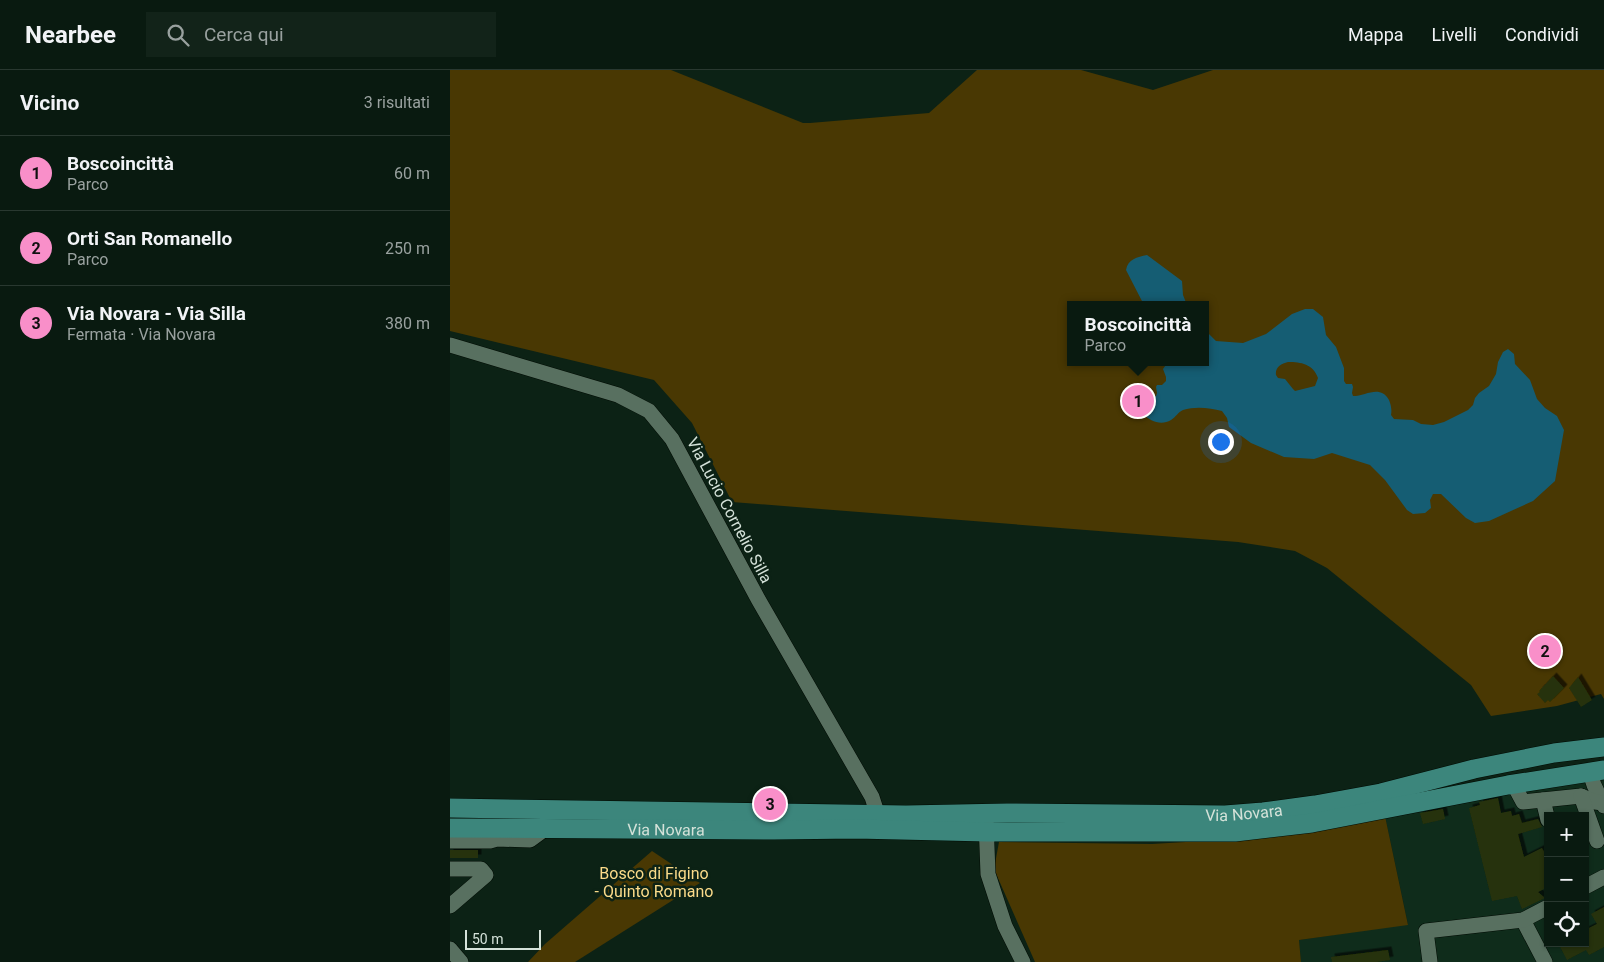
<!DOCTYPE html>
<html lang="it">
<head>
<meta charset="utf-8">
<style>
	body { margin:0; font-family:Roboto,sans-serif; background:#122319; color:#f1f3f6 }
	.controls { position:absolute; right:15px; bottom:15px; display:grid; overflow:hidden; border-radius:0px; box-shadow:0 1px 4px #0004 }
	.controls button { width:45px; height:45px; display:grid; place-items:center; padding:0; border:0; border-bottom:1px solid #293830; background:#091a10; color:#f1f3f6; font:25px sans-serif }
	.scale { position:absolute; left:15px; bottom:12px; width:76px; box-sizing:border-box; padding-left:5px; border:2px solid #d5e2d9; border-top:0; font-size:14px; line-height:18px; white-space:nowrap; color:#d5e2d9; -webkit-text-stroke:4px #0c2215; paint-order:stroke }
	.you { position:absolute; left:770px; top:371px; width:18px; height:18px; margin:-12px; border:4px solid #fff; border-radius:50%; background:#1a73e8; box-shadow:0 0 0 8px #1a73e833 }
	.badge { display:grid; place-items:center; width:32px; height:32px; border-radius:50%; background:#f98fc9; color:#111; font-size:16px; font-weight:700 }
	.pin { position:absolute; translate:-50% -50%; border:2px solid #fff; box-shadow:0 1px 5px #0006 }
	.popup { position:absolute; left:617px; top:231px; width:142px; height:65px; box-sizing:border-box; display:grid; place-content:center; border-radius:0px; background:#091a10; filter:drop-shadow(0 1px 4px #0005); font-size:16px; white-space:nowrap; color:#99a19f }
	.popup b { font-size:19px; color:#f1f3f6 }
	.popup::after { content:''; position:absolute; left:50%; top:100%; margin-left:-10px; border:10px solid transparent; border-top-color:#091a10 }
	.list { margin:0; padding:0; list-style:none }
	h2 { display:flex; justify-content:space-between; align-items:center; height:65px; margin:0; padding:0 20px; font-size:21px }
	h2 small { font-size:16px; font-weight:400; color:#99a19f }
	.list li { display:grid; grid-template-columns:32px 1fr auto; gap:15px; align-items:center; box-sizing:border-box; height:75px; padding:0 20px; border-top:1px solid #293830 }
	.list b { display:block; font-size:19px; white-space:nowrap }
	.list p { margin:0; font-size:16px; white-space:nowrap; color:#99a19f }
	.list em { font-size:16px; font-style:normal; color:#99a19f }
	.icon { flex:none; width:28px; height:28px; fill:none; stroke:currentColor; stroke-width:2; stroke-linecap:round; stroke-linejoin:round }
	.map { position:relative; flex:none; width:1154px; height:892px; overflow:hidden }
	header { display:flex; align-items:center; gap:30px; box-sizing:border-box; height:70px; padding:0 25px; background:#091a10; border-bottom:1px solid #293830 }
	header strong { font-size:24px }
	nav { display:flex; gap:28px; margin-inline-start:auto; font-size:18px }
	.search { width:350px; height:45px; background:#122319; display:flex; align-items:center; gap:12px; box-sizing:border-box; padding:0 18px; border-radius:0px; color:#99a19f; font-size:19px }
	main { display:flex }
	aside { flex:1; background:#091a10 }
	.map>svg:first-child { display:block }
</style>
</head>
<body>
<header>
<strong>Nearbee</strong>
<div class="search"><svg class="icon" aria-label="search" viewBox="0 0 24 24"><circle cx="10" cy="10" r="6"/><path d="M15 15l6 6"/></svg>Cerca qui</div>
<nav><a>Mappa</a><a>Livelli</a><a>Condividi</a></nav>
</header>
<main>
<aside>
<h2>Vicino<small>3 risultati</small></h2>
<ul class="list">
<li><span class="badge">1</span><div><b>Boscoincittà</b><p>Parco</p></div><em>60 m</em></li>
<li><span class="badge">2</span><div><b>Orti San Romanello</b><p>Parco</p></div><em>250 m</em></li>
<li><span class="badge">3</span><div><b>Via Novara - Via Silla</b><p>Fermata · Via Novara</p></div><em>380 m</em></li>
</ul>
</aside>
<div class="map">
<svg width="1154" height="892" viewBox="0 0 1154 892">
	<defs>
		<filter id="shadow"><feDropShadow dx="3.5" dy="-3.5" stdDeviation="0" flood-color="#0009"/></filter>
	</defs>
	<rect width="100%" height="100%" fill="#0c2215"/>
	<path fill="#0f2c1b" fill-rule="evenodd" d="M 1154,710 L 1154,892 L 851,892 L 849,870 L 958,854 L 935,746 L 1063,722 ZM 1098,746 L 1135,746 L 1135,873 L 1098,873 Z"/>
	<g fill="#493803" fill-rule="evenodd">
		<path d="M 0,0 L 221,0 L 353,53 L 360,53 L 479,43 L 527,0 L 631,0 L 703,20 L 763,0 L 1154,0 L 1154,629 L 1151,624 L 1107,636 L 1041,646 L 1021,615 L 877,498 L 845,481 L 788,472 L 282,432 L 242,353 L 204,310 L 0,261 ZM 620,235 L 756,235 L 756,292 L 620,292 Z"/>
		<path d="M 935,746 L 958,855 L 849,870 L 851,892 L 585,892 L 544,799 L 549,772 L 702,774 L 804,768 Z"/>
		<path d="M 202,781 L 250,813 L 125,892 L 78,892 L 95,874 Z"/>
	</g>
	<g fill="#155d73" fill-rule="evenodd">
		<path d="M 697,185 L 732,211 L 733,225 L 737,235 L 694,235 L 676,200 C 678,189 687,187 697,185 Z"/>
		<path d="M 855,239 L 863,239 L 873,247 L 876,265 L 886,277 L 894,298 L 894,311 L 896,314 L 902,314 L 903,317 L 902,323 L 903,326 C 916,326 930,314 939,330 C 941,335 942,340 941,345 L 944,349 L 963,350 L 971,354 L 983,355 L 994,352 L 1018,340 L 1023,335 L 1025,328 L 1029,323 L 1039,316 L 1046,304 L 1048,292 L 1053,282 L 1058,279 L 1064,284 L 1065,294 L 1080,310 L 1087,329 L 1095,338 L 1107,346 L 1114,360 L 1105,411 L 1083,431 L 1039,451 L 1025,453 L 1016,448 L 991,424 L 983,424 L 980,430 L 981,438 L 975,443 L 963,444 L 957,440 L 935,410 L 920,395 L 882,383 L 864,389 L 834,387 L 801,373 L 779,357 L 777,348 L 772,341 C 760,338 746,336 733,340 C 728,342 726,347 721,350 C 711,356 700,351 693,344 C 695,335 697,330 706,326 L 707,323 L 706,317 L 707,315 L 712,315 L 716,311 L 716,307 L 713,299 L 718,292 L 756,292 L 756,261 L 766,271 L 793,273 L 816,264 L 842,244 ZM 838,292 C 851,292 863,294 868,308 L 865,316 L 845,321 L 843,319 L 835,309 L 828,308 L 826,305 C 825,297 831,294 838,292 Z"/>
	</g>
	<g fill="#27310a" filter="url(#shadow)">
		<path d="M 1103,606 L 1114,618 L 1100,632 L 1098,630 L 1095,633 L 1087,624 L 1090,622 L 1089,621 Z"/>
		<path d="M 1128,607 L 1142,630 L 1131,637 L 1119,618 Z"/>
		<path d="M 1048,728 L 1051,743 L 1061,741 L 1062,746 L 1069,744 L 1072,753 L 1088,749 L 1092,757 L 1068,764 L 1074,787 L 1092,778 L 1098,789 L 1098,817 L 1088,822 L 1095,828 L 1072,839 L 1067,826 L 1042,831 L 1019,738 L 1030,735 L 1029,732 Z"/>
		<path d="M 993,739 L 995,749 L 973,754 L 970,743 Z"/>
		<rect x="0" y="780" width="28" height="8"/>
		<path d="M 1154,837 L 1154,877 L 1139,885 L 1136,880 L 1117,890 L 1108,873 L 1135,873 L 1135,860 L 1147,854 L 1141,844 Z"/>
		<path d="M 938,880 L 940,890 L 926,892 L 882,892 L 881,887 Z"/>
	</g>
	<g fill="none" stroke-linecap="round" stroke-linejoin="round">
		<defs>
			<g id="minor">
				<path d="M 0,275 L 168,325 L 199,341 L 222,369 L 308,529 L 422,727 L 431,755"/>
				<path d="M 1140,703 L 1144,715 L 1154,736"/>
				<path d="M 1066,719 L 1073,732 L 1131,726 L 1145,732 L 1153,733"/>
				<path d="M 1131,726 L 1147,771"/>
				<path d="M 1093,730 L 1098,750"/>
				<path d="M 536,751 L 538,804 L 555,856 L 573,892"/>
				<path d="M 0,771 L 40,771 L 47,769 L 80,770 L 95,759"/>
				<path d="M 0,799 L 31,799 L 36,805 L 0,836"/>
				<path d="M 1135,817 L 1154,807"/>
				<path d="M 1073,850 L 1095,892"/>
				<path d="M 0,879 L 11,892"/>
				<path d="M 980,892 L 976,861 L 1073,850 L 1098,837"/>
			</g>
			<g id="major">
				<path id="s1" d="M 0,738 L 456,745 L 557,743 L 775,745 L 813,742 L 865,735 L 931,723 L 1024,699 L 1104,683 L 1154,677"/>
				<path id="s2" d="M 0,758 L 324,760 L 406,759 L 537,762 L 785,762 L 862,753 L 1058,715 L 1154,700"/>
			</g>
		</defs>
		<use href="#minor" stroke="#000b03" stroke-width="16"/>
		<use href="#major" stroke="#000b03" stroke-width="20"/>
		<use href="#minor" stroke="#587060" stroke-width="15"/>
		<use href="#major" stroke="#3c867c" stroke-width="19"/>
	</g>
	<g text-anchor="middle" stroke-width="5" stroke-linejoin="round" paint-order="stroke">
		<g font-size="16" fill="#d5e2d9" stroke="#0c2215">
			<text transform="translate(280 440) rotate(62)" y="6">Via Lucio Cornelio Silla</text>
			<text dy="6" stroke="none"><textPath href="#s1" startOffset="794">Via Novara</textPath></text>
			<text dy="6" stroke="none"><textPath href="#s2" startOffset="216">Via Novara</textPath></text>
		</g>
		<g font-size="16" fill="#fbdb8a" stroke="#0c2215">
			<text x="204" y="809">Bosco di Figino<tspan x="204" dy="18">- Quinto Romano</tspan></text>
		</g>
	</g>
</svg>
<div class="controls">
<button>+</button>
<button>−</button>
<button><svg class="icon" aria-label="locate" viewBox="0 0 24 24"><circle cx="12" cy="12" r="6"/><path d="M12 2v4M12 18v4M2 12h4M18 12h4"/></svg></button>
</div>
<div class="scale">50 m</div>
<div class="you"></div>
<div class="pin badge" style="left:688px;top:331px">1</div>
<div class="popup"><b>Boscoincittà</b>Parco</div>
<div class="pin badge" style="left:1095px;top:581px">2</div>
<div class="pin badge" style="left:320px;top:734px">3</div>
</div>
</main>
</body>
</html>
